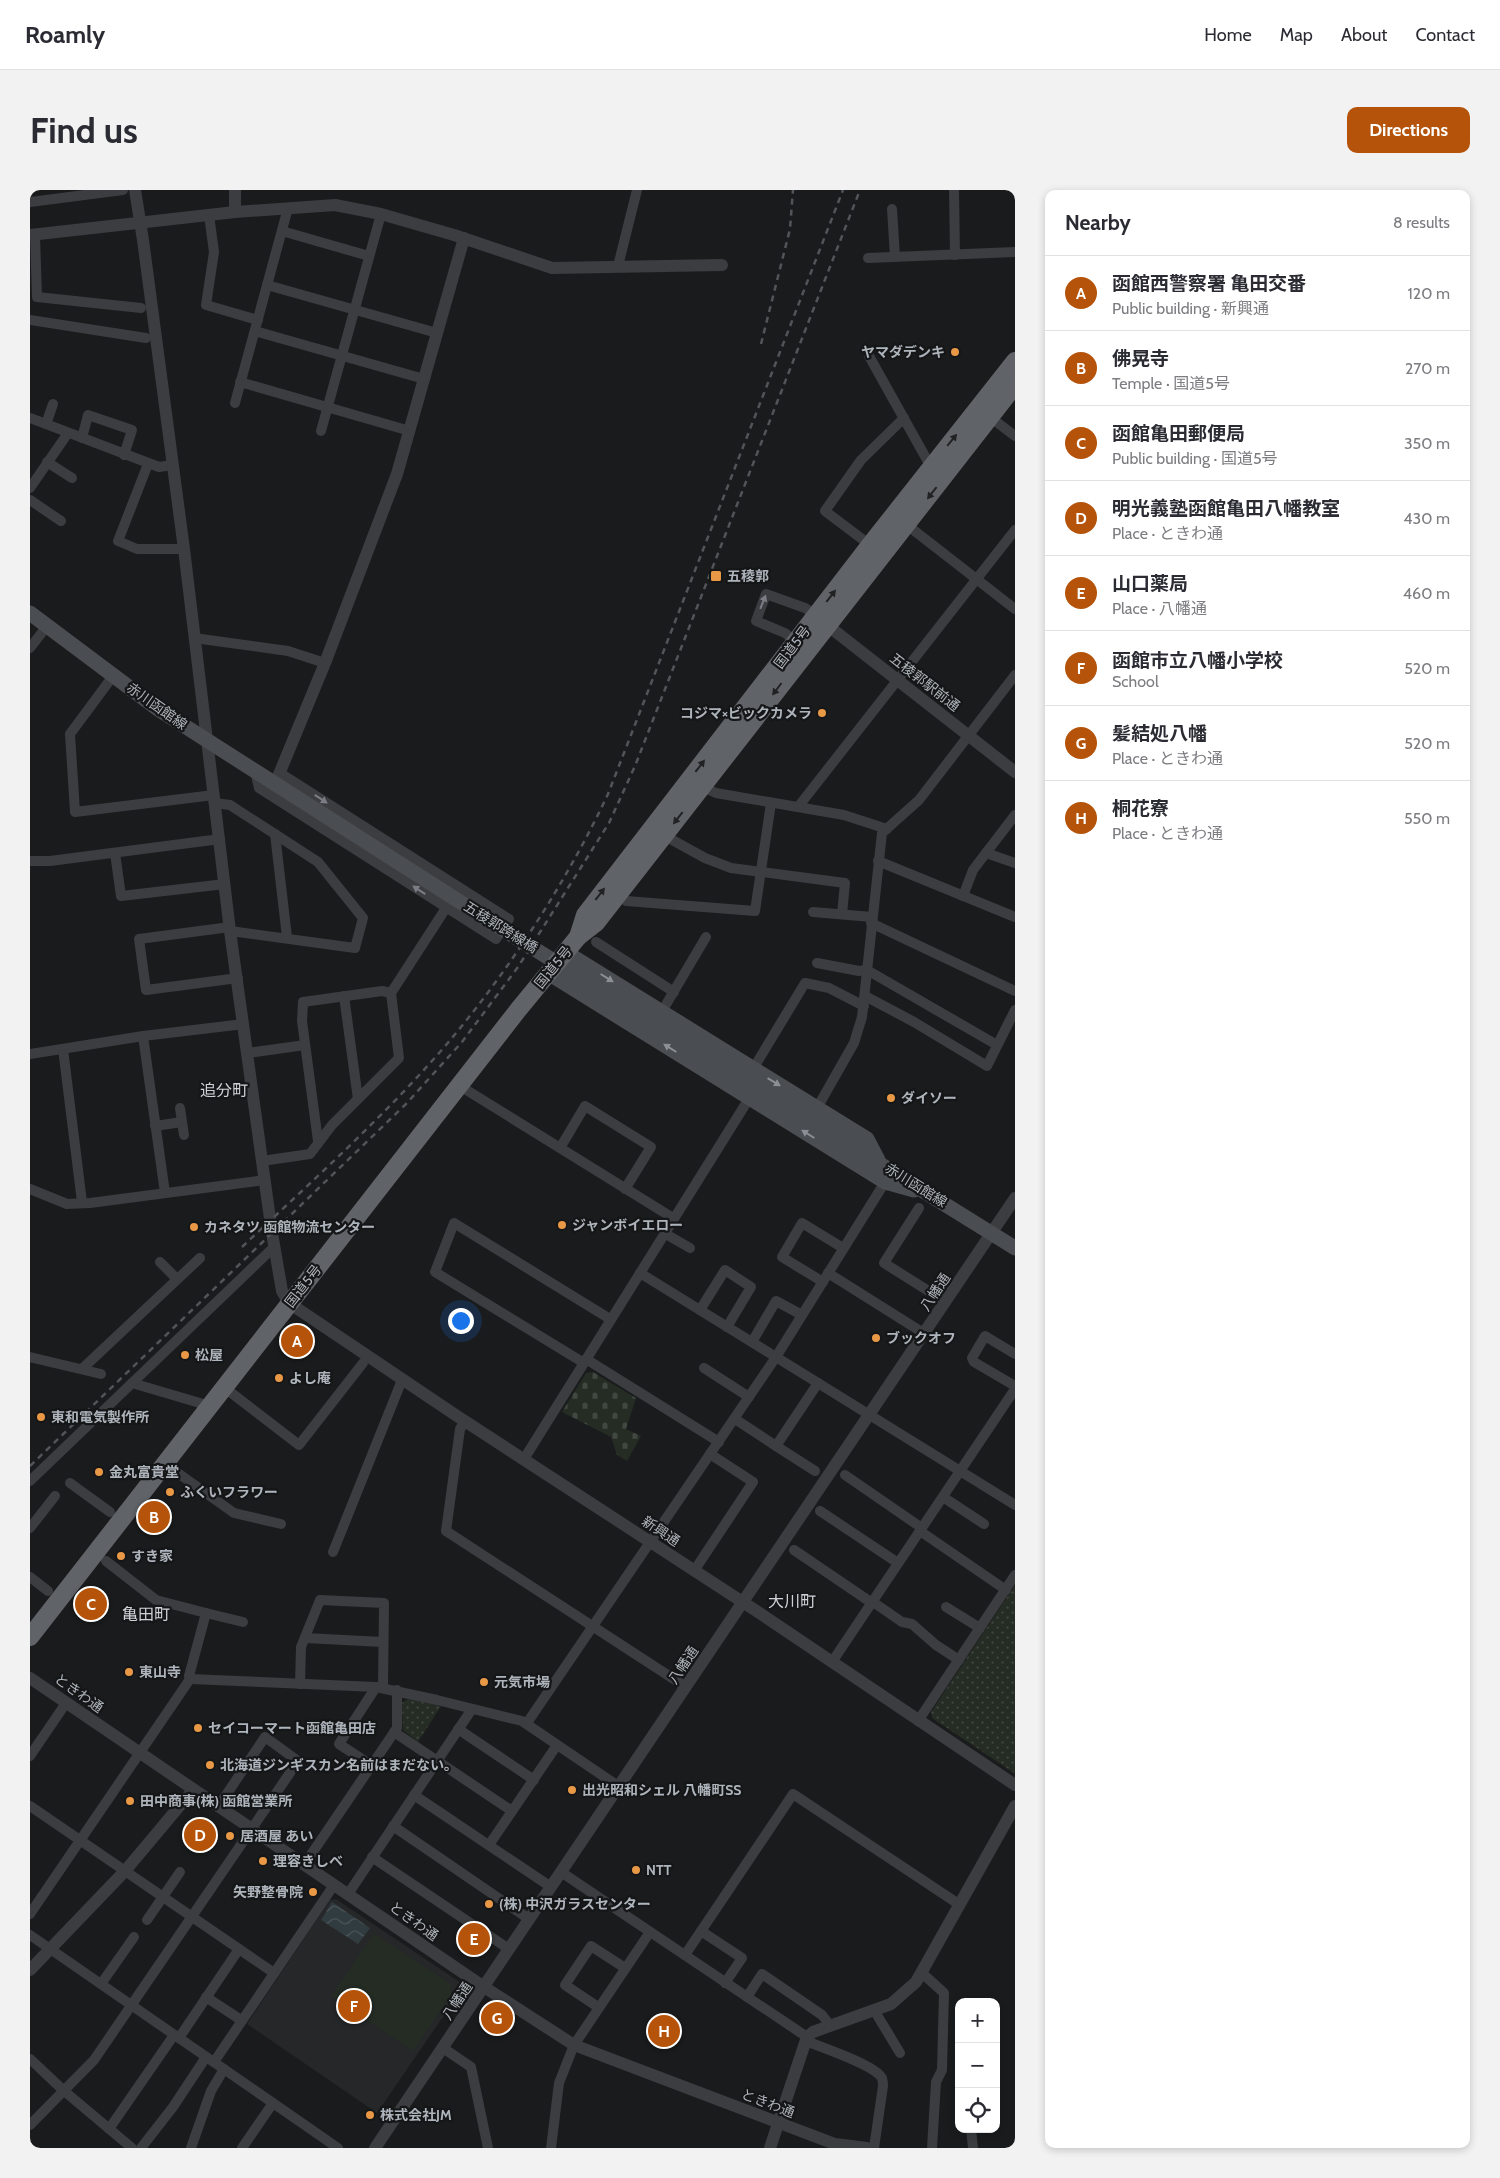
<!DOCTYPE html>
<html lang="en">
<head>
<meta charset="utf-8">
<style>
	body { margin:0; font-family:Cabin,"Noto Sans JP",sans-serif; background:#f2f2f3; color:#2b2b33 }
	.controls { position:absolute; right:15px; bottom:15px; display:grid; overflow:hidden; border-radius:10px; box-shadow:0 2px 8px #0003 }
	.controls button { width:45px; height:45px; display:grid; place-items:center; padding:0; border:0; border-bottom:1px solid #e1e1e2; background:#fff; color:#2b2b33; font:25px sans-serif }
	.you { position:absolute; left:430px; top:1130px; width:18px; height:18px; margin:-12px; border:4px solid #fff; border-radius:50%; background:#1a73e8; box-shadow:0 0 0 8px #1a73e833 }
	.badge { display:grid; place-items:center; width:32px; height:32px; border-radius:50%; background:#b45309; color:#fff; font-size:16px; font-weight:700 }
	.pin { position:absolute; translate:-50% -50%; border:2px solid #fff; box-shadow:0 1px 5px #0006 }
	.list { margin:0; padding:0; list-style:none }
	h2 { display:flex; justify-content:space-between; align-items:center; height:65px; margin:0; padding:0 20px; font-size:21px }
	h2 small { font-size:16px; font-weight:400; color:#7c7c81 }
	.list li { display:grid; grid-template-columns:32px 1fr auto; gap:15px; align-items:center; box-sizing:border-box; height:75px; padding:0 20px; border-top:1px solid #e1e1e2 }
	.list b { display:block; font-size:19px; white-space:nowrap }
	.list p { margin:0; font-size:16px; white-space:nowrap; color:#7c7c81 }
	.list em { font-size:16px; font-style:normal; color:#7c7c81 }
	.icon { flex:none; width:28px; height:28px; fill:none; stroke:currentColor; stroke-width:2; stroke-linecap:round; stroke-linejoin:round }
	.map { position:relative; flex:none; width:985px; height:1958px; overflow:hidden; border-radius:10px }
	header { display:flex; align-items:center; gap:30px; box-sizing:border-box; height:70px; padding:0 25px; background:#fff; border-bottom:1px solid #e1e1e2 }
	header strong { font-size:24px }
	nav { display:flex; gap:28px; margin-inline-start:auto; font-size:18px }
	.intro { display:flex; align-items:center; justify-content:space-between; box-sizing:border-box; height:120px; padding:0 30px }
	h1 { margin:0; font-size:35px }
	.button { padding:12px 22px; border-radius:10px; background:#b45309; color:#fff; font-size:18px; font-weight:700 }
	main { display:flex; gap:30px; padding:0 30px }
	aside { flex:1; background:#fff; border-radius:10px; box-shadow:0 2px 8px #0003 }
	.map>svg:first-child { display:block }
</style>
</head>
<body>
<header>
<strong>Roamly</strong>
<nav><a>Home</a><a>Map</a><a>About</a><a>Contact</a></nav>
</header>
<div class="intro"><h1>Find us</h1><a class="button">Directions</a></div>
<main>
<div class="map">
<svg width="985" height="1958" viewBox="0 0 985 1958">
	<defs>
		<pattern id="green-dots" width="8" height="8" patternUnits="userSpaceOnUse" patternTransform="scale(1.25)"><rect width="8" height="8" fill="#242c24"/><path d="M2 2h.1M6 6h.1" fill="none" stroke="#414842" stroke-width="1.8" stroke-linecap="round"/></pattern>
		<pattern id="cemetery-stones" width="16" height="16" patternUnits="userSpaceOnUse" patternTransform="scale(1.25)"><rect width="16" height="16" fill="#242c24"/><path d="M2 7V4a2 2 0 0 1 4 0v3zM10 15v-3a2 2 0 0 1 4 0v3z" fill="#414842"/></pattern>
		<pattern id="water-waves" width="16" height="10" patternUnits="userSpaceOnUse" patternTransform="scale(1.25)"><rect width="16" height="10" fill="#313c40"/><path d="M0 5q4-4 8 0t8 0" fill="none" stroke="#4c565a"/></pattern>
	</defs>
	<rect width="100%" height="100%" fill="#1a1b1c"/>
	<path fill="#262729" d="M 306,1709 L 431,1793 L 432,1799 L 347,1923 L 217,1834 L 300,1710 Z"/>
	<g fill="url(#green-dots)">
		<path d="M 985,1395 L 985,1583 L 984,1583 L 902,1528 L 901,1522 Z"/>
		<path d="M 378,1509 L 411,1516 L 388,1552 L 373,1540 L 372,1513 Z"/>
	</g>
	<path fill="url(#cemetery-stones)" d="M 563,1182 L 606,1208 L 596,1239 L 611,1246 L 597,1271 L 587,1265 L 581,1247 L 532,1222 L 556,1183 Z"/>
	<path fill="#242c24" d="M 344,1744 L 421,1794 L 421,1805 L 383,1861 L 301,1806 Z"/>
	<path fill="url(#water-waves)" d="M 302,1712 L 340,1738 L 328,1754 L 291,1730 Z"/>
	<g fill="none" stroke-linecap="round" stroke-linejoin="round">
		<g stroke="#3b3d41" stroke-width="10">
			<path d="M 924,0 L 925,65"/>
			<path d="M 0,12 L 93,0"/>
			<path d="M 862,19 L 865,67"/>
			<path d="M 179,25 L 184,62 L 176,115 L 228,130"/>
			<path d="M 252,41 L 339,66"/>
			<path d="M 5,44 L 7,107 L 111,118"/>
			<path d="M 838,68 L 985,62"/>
			<path d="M 588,76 L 607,0"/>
			<path d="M 237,95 L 407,143"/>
			<path d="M 0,130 L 116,148"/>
			<path d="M 225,141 L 394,189"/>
			<path d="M 839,166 L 901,277"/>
			<path d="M 210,192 L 380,241"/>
			<path d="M 205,213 L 258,18"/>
			<path d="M 960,227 L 985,246"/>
			<path d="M 0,228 L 129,277 L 142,275"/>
			<path d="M 16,234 L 23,214"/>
			<path d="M 291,241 L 351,24"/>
			<path d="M 52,248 L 58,225 L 102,240 L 94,265"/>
			<path d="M 17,272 L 42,288"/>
			<path d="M 118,274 L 88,351 L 107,359 L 154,359"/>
			<path d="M 0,298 L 38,243"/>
			<path d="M 0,310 L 31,331"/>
			<path d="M 877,335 L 985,419"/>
			<path d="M 840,355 L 795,321 L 831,270 L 874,228"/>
			<path d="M 164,448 L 258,461 L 295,473"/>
			<path d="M 766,452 L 755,443 L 726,431 L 736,404 L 775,418 L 786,425"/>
			<path d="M 0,458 L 17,436"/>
			<path d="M 83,486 L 40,544 L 45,622 L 184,605"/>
			<path d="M 225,581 L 229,598 L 466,749 L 479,729 L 250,583"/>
			<path d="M 673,597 L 686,603 L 814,625 L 857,639"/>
			<path d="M 185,613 L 200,615 L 288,672 L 333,728 L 325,758 L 200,741"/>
			<path d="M 768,617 L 985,340"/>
			<path d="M 245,644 L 257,747"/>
			<path d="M 635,646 L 675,668 L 701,678 L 815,693 L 812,724"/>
			<path d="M 85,663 L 91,706 L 195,694"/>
			<path d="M 956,663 L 985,673"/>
			<path d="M 0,671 L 20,671 L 190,649"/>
			<path d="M 848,671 L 985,727"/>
			<path d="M 933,706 L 943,680 L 985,625"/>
			<path d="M 596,711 L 725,721 L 741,613"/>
			<path d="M 783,722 L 842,727"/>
			<path d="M 841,733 L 985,801"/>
			<path d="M 200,737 L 109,749 L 116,800 L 208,788"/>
			<path d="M 566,752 L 644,802"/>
			<path d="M 787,773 L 829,781 L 837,780 L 967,855"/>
			<path d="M 314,806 L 328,909"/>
			<path d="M 835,806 L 884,832 L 957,876 L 985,820"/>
			<path d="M 631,823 L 676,747"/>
			<path d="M 113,846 L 135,1003"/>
			<path d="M 33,859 L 52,1012"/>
			<path d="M 218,863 L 275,855"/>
			<path d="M 0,864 L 113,846 L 214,834"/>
			<path d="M 723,879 L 775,793 L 799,798 L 834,816"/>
			<path d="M 430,896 L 643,1028"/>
			<path d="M 150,918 L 154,945"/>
			<path d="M 787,918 L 824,853 L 832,827 L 852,643 L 889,610 L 985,485"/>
			<path d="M 125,936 L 152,932"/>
			<path d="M 288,951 L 272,831 L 273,812 L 352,801 L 361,803"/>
			<path d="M 530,958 L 555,916 L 621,957 L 595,999"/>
			<path d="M 232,971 L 280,964 L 302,935 L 369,868 L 361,803 L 416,718"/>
			<path d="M 0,999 L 37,1014 L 60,1013 L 235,990"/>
			<path d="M 889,1018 L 854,1073 L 916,1112"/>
			<path d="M 634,1043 L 660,1058"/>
			<path d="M 130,1072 L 147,1089"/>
			<path d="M 610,1083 L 985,1315"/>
			<path d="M 798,1083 L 895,1144"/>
			<path d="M 793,1092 L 752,1067 L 772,1033 L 813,1058"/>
			<path d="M 670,1120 L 695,1080 L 721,1097 L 697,1137"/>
			<path d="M 722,1152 L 746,1111 L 772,1125"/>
			<path d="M 985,1164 L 955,1146 L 942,1168 L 944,1172 L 985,1196"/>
			<path d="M 0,1167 L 71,1184"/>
			<path d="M 556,1169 L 689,1252"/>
			<path d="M 554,1173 L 405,1082 L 424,1033 L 580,1129"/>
			<path d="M 674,1178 L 719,1207"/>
			<path d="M 52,1179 L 170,1068"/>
			<path d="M 102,1193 L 180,1216"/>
			<path d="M 195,1198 L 269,1255 L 333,1173"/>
			<path d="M 705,1229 L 746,1256 L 788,1193"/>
			<path d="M 435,1231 L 430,1239 L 416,1341 L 656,1497"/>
			<path d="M 746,1256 L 785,1281"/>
			<path d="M 494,1269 L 720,907"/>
			<path d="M 145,1281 L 204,1323 L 251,1334"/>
			<path d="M 815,1285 L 892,1338"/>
			<path d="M 0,1291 L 244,1057"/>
			<path d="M 40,1293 L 80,1322"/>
			<path d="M 913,1307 L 954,1334"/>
			<path d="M 790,1321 L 868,1373"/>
			<path d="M 0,1338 L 25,1306"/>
			<path d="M 890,1341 L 976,1400"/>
			<path d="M 764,1360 L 842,1413"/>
			<path d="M 303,1362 L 372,1190"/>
			<path d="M 664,1381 L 723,1292 L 680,1264"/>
			<path d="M 0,1387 L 18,1401"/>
			<path d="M 843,1412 L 872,1432 L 882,1434 L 906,1455 L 929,1470"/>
			<path d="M 916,1417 L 950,1438"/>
			<path d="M 176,1423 L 213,1432"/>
			<path d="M 275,1448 L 353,1452"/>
			<path d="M 802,1472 L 985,1199"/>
			<path d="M 160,1489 L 346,1497 L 407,1510 L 492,1531 L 588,1596"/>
			<path d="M 270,1494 L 271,1457 L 290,1410 L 354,1413 L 353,1498"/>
			<path d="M 888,1531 L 985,1385"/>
			<path d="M 497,1533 L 746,1167 L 855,992"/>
			<path d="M 428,1539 L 504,1590"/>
			<path d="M 364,1542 L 482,1621"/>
			<path d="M 0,1566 L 36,1513"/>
			<path d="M 341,1575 L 309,1554 L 346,1497"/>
			<path d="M 384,1605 L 521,1697"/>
			<path d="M 0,1616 L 244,1783"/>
			<path d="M 363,1636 L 499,1729"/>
			<path d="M 459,1655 L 527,1555"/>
			<path d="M 342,1667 L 479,1759"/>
			<path d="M 274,1675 L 367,1538 L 367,1500"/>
			<path d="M 531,1682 L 777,1847"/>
			<path d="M 318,1704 L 442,1519"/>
			<path d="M 0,1724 L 160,1489 L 159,1486 L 176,1423 L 126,1410 L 76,1371"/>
			<path d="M 117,1730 L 150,1682"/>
			<path d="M 671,1741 L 712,1768 L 695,1793"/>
			<path d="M 0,1745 L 308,1958"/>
			<path d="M 655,1765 L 763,1604 L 930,1715"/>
			<path d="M 892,1783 L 914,1803 L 912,1880 L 906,1892 L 902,1958"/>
			<path d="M 71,1794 L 104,1747"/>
			<path d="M 176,1807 L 211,1830"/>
			<path d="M 717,1807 L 732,1784 L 792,1825 L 800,1835"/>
			<path d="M 568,1817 L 535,1795 L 561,1756 L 595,1778"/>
			<path d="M 844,1820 L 870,1863"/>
			<path d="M 149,1848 L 209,1759"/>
			<path d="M 776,1851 C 791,1857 845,1875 852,1888 C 853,1891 853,1893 853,1896 L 844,1958"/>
			<path d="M 413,1858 L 441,1877 L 458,1958"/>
			<path d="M 0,1869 L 33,1900 L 102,1958"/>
			<path d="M 184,1872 L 304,1695"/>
			<path d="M 0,1935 L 64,1870 L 268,1571 L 235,1547 L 188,1617"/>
			<path d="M 79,1939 L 144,1845"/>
			<path d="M 941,1939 L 943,1958"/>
			<path d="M 111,1958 L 143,1917 L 176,1867"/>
			<path d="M 161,1958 L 181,1901 L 194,1879"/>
			<path d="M 212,1958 L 243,1913"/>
			<path d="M 521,1958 L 529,1893 L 544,1855 L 620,1742"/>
		</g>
		<g stroke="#3b3d41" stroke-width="12">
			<path d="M 105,0 L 113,50 L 154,359 L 200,741 L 242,1043 L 252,1101 L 259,1113 L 427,1226 L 731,1424 L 985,1595"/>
			<path d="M 205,0 L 205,22"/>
			<path d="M 0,45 L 205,22 L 305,15 L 351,24 L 424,45 L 522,78 L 692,75"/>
			<path d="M 792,431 L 985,582"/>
			<path d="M 245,594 L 295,473 L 367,284 L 434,48"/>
			<path d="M 0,1488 L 454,1797 L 544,1855 L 805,1954 L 837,1958"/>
			<path d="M 0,1780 L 95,1681 L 163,1600"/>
			<path d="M 345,1958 L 985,1008"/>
			<path d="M 740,1958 L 777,1847 L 783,1842 L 861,1814 L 886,1792 L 985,1616"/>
		</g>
		<g stroke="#4a4d51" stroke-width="15">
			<path d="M 0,423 L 128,519 L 474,740 L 985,1058"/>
			<path d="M 535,762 L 837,949 L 848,970"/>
			<path d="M 518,783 L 855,992 L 884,1000"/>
		</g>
		<g stroke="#606469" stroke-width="18">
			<path d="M 548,747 L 555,725 L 840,355 L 985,171"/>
			<path d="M 0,1447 L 488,820 L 548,747 L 566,733 L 985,195"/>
		</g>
		<g stroke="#515458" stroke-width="2.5" stroke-dasharray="6 5" stroke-linecap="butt">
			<path d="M 731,154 L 760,39 L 763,0"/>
			<path d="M 212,1057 C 282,991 354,927 416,855 C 479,781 537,691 578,604 L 813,0"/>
			<path d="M 0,1276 L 376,914 L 432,852 L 488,777 L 579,633 L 605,576 L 830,0"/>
		</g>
	</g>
	<defs><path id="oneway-solid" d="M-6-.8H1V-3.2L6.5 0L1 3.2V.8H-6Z" transform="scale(1.25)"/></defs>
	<g fill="#202223">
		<use href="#oneway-solid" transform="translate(922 250) rotate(-51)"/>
		<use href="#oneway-solid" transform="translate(902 303) rotate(128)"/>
		<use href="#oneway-solid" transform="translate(801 406) rotate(-52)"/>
		<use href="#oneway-solid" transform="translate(747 499) rotate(127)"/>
		<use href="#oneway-solid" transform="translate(670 576) rotate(-52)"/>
		<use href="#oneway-solid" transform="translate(648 628) rotate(128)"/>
		<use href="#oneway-solid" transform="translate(570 704) rotate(-52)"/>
	</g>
	<g fill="#7a7e84">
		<use href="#oneway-solid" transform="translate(733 412) rotate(-68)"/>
		<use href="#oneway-solid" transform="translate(291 609) rotate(33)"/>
		<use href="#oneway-solid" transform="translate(389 700) rotate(-147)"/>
	</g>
	<g fill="#8b9096">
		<use href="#oneway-solid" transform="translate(577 788) rotate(32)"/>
		<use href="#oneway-solid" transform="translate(640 858) rotate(-148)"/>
		<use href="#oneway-solid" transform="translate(744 892) rotate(31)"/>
		<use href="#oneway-solid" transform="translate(778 944) rotate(-148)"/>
	</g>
	<g fill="#e99846" stroke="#151617" stroke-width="2">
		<circle cx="925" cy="162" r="5"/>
		<rect x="680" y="380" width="12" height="12" rx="2.5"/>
		<circle cx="792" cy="523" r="5"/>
		<circle cx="861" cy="908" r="5"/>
		<circle cx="532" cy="1035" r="5"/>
		<circle cx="164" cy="1037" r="5"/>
		<circle cx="846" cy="1148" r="5"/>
		<circle cx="155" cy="1165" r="5"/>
		<circle cx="249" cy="1188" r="5"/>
		<circle cx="11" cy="1227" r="5"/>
		<circle cx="69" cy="1282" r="5"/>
		<circle cx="140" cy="1302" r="5"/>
		<circle cx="91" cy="1366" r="5"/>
		<circle cx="99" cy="1482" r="5"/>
		<circle cx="454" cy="1492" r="5"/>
		<circle cx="168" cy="1538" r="5"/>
		<circle cx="180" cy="1575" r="5"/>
		<circle cx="542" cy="1600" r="5"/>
		<circle cx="100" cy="1611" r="5"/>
		<circle cx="200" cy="1646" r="5"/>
		<circle cx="233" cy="1671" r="5"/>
		<circle cx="606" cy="1680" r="5"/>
		<circle cx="283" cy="1702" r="5"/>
		<circle cx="459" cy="1714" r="5"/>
		<circle cx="340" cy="1925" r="5"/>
	</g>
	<g text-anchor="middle" stroke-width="4.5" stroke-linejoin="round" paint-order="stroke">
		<g font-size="14" font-weight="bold" fill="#aeb4bb" stroke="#151617" text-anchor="start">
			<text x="915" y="167" text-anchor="end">ヤマダデンキ</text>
			<text x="697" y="391">五稜郭</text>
			<text x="782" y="528" text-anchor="end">コジマ×ビックカメラ</text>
			<text x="871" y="913">ダイソー</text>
			<text x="542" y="1040">ジャンボイエロー</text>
			<text x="174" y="1042">カネタツ 函館物流センター</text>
			<text x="856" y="1153">ブックオフ</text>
			<text x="165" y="1170">松屋</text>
			<text x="259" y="1193">よし庵</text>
			<text x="21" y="1232">東和電気製作所</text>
			<text x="79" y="1287">金丸富貴堂</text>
			<text x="150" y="1307">ふくいフラワー</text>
			<text x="101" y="1371">すき家</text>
			<text x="109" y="1487">東山寺</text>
			<text x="464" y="1497">元気市場</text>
			<text x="178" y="1543">セイコーマート函館亀田店</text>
			<text x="190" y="1580">北海道ジンギスカン名前はまだない。</text>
			<text x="552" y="1605">出光昭和シェル 八幡町SS</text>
			<text x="110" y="1616">田中商事(株) 函館営業所</text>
			<text x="210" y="1651">居酒屋 あい</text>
			<text x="243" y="1676">理容きしべ</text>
			<text x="616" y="1685">NTT</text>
			<text x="273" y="1707" text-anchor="end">矢野整骨院</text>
			<text x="469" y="1719">(株) 中沢ガラスセンター</text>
			<text x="350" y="1930">株式会社JM</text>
		</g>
		<g font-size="14" fill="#aeb4bb" stroke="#151617">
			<text transform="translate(762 457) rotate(-53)" y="5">国道5号</text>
			<text transform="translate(895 492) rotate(38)" y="5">五稜郭駅前通</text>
			<text transform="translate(127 516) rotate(35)" y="5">赤川函館線</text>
			<text transform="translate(471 737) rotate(32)" y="5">五稜郭跨線橋</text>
			<text transform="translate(523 777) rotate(-51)" y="5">国道5号</text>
			<text transform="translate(886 995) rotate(32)" y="5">赤川函館線</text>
			<text transform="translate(273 1096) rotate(-52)" y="5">国道5号</text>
			<text transform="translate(905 1102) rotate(-56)" y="5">八幡通</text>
			<text transform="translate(631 1341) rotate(34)" y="5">新興通</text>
			<text transform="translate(653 1475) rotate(-56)" y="5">八幡通</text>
			<text transform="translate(49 1503) rotate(35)" y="5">ときわ通</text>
			<text transform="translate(384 1731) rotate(35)" y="5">ときわ通</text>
			<text transform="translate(427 1811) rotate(-56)" y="5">八幡通</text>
			<text transform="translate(738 1913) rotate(21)" y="5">ときわ通</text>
		</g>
		<g font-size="16" fill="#ced2d7" stroke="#151617">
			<text x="194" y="906">追分町</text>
			<text x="762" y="1417">大川町</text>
			<text x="116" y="1430">亀田町</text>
		</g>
	</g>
</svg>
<div class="controls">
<button>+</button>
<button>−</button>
<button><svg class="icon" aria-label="locate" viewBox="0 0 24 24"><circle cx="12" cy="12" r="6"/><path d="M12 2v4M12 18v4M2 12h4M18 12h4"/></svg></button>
</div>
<div class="you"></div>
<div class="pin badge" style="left:267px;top:1151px">A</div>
<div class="pin badge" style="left:124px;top:1327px">B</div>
<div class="pin badge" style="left:61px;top:1414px">C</div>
<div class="pin badge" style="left:170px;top:1645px">D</div>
<div class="pin badge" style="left:444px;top:1749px">E</div>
<div class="pin badge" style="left:324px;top:1816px">F</div>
<div class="pin badge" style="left:467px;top:1828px">G</div>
<div class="pin badge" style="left:634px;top:1841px">H</div>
</div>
<aside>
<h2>Nearby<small>8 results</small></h2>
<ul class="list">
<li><span class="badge">A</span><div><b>函館西警察署 亀田交番</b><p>Public building · 新興通</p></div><em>120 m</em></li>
<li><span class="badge">B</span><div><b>佛晃寺</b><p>Temple · 国道5号</p></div><em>270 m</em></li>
<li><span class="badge">C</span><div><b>函館亀田郵便局</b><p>Public building · 国道5号</p></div><em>350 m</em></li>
<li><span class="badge">D</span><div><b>明光義塾函館亀田八幡教室</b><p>Place · ときわ通</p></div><em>430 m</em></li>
<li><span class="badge">E</span><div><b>山口薬局</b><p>Place · 八幡通</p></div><em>460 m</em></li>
<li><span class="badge">F</span><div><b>函館市立八幡小学校</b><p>School</p></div><em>520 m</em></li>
<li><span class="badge">G</span><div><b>髪結処八幡</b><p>Place · ときわ通</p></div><em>520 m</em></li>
<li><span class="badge">H</span><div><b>桐花寮</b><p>Place · ときわ通</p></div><em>550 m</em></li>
</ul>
</aside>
</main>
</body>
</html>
